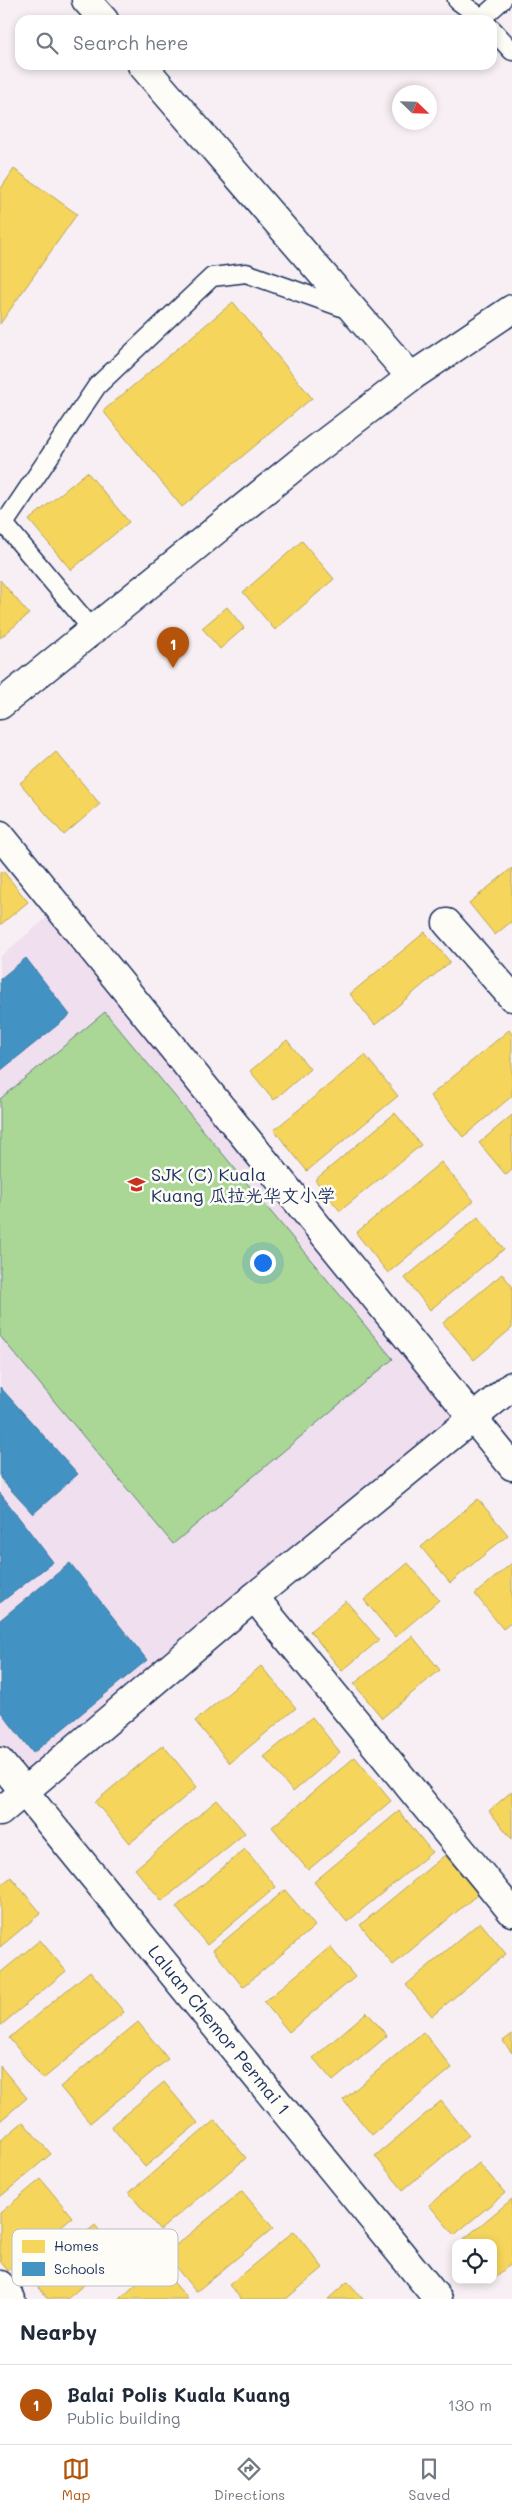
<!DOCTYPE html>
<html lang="en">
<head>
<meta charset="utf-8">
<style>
	body { margin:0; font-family:Mali,"LXGW WenKai TC",sans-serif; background:#f6f6f7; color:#1f2937 }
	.controls { position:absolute; right:15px; bottom:15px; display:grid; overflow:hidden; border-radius:10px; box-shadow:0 2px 8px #0003 }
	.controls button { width:45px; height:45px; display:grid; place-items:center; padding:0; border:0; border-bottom:1px solid #e0e1e3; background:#fff; color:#1f2937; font:25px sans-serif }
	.compass { position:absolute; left:392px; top:85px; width:45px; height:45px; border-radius:50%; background:#fff; box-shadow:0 2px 8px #0003; rotate:113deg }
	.you { position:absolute; left:262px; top:1262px; width:18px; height:18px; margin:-12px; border:4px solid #fff; border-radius:50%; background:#1a73e8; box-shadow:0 0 0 8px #1a73e833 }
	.badge { display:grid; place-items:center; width:32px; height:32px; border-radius:50%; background:#b45309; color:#fff; font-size:16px; font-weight:700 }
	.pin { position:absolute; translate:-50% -41px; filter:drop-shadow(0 1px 2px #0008) }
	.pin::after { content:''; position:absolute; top:26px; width:18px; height:15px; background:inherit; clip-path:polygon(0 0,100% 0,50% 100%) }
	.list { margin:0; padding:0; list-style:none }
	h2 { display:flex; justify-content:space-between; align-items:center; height:65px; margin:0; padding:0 20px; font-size:21px }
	h2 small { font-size:16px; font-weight:400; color:#747a83 }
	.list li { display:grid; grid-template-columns:32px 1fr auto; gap:15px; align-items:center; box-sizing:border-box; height:80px; padding:0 20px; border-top:1px solid #e0e1e3 }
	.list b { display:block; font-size:19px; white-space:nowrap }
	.list p { margin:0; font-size:16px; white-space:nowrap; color:#747a83 }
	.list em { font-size:16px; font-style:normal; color:#747a83 }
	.icon { flex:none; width:28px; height:28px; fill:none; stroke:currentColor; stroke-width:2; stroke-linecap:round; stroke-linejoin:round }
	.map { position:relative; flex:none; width:512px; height:2299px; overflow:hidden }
	.search { position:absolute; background:#fff; box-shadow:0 2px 8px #0003; left:15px; right:15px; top:15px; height:55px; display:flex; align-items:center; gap:12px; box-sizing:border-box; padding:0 18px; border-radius:15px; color:#747a83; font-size:19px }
	.sheet { height:145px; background:#fff }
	nav { display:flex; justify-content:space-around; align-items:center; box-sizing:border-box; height:70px; border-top:1px solid #e0e1e3; background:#fff; font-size:14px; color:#747a83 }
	nav a { display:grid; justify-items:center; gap:2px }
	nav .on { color:#b45309 }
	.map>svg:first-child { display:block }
</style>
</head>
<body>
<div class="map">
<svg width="512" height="2299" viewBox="0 0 512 2299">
	<rect width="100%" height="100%" fill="#f7eff3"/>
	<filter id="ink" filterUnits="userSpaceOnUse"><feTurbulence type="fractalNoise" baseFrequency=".02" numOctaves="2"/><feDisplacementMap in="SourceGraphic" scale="10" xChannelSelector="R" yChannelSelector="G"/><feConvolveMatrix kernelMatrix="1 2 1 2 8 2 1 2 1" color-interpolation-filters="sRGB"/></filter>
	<g filter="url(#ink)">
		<path fill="#f0dfef" d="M 56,910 L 456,1412 L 244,1586 L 18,1776 L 0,1754 L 0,957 Z"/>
		<path fill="#aad795" stroke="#62837a" d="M 105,1012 L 393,1359 L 173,1544 L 0,1336 L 0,1099 Z"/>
		<g fill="#f6d55c" stroke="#b4a35d">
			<path d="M 14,169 L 77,214 L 0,324 L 0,190 Z"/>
			<path d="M 233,302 L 312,398 L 182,507 L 103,411 Z"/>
			<path d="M 87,472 L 129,522 L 71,570 L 29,520 Z"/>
			<path d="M 302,541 L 334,579 L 275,630 L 243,592 Z"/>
			<path d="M 0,580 L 29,614 L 0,638 Z"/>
			<path d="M 227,607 L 244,628 L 220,649 L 202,628 Z"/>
			<path d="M 56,752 L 100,804 L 64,835 L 20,783 Z"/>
			<path d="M 512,868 L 512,921 L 495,935 L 469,903 Z"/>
			<path d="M 3,871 L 28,902 L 0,925 L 0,873 Z"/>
			<path d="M 425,932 L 450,962 L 375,1025 L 350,994 Z"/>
			<path d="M 509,1030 L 512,1034 L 512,1096 L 463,1137 L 430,1096 Z"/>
			<path d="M 287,1040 L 310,1069 L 274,1100 L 250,1071 Z"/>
			<path d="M 365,1055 L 398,1096 L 307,1171 L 274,1130 Z"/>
			<path d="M 395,1113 L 421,1145 L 340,1211 L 315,1180 Z"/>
			<path d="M 512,1115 L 512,1170 L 506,1175 L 479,1143 Z"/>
			<path d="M 441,1162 L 474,1201 L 388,1273 L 356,1233 Z"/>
			<path d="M 478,1217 L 504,1249 L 430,1310 L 405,1278 Z"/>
			<path d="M 502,1274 L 512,1286 L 512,1328 L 474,1360 L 443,1323 Z"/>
			<path d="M 478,1499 L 508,1535 L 450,1583 L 421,1547 Z"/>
			<path d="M 408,1563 L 439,1600 L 395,1637 L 364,1600 Z"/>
			<path d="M 512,1563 L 512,1622 L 503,1629 L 475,1594 Z"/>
			<path d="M 346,1601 L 379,1640 L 342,1671 L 310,1631 Z"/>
			<path d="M 412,1636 L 440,1670 L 382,1718 L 354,1684 Z"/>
			<path d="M 261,1666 L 296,1708 L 230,1763 L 195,1721 Z"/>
			<path d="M 312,1717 L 340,1752 L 293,1792 L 264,1757 Z"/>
			<path d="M 163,1745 L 197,1787 L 130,1843 L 95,1802 Z"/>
			<path d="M 355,1757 L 391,1801 L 308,1870 L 272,1827 Z"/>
			<path d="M 512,1791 L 512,1839 L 489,1811 Z"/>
			<path d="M 217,1800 L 245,1833 L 162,1901 L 135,1869 Z"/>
			<path d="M 399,1811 L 432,1852 L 347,1922 L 314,1882 Z"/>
			<path d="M 245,1849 L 276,1887 L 207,1945 L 176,1907 Z"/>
			<path d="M 445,1855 L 478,1894 L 393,1965 L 360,1925 Z"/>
			<path d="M 11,1877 L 41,1913 L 0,1947 L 0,1886 Z"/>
			<path d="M 285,1890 L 315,1926 L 243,1987 L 213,1950 Z"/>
			<path d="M 480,1922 L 506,1954 L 432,2016 L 406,1985 Z"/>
			<path d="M 40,1940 L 66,1971 L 0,2026 L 0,1973 Z"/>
			<path d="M 330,1947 L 355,1977 L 289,2032 L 264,2002 Z"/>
			<path d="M 90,1971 L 124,2012 L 43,2079 L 9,2038 Z"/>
			<path d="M 367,2012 L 387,2036 L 333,2081 L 313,2058 Z"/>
			<path d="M 138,2022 L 168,2059 L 90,2123 L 60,2087 Z"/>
			<path d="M 423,2032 L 452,2068 L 372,2135 L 343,2100 Z"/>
			<path d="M 512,2034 L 512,2053 L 503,2041 Z"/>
			<path d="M 0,2066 L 27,2098 L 0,2121 Z"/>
			<path d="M 164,2082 L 198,2123 L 145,2167 L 111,2126 Z"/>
			<path d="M 441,2101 L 469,2135 L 403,2190 L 375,2156 Z"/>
			<path d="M 215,2120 L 246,2158 L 160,2230 L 129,2193 Z"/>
			<path d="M 23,2122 L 51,2154 L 0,2197 L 0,2141 Z"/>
			<path d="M 479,2163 L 505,2193 L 454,2235 L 429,2205 Z"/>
			<path d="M 41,2179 L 72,2217 L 8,2271 L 0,2261 L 0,2213 Z"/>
			<path d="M 242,2191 L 273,2228 L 196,2292 L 165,2254 Z"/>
			<path d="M 512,2199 L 512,2263 L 493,2279 L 493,2243 L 459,2243 Z"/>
			<path d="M 95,2225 L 119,2255 L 67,2299 L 48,2299 L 31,2278 Z"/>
			<path d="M 294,2231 L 323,2268 L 286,2299 L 241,2299 L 229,2285 Z"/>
			<path d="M 158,2264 L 188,2299 L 120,2299 Z"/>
			<path d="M 347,2282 L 363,2299 L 328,2299 Z"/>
		</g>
		<g fill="#4393c3" stroke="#3775a5">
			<path d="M 26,958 L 70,1015 L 0,1071 L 0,979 Z"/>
			<path d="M 0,1387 L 78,1474 L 33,1514 L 0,1478 Z"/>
			<path d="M 0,1493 L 53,1562 L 0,1603 Z"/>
			<path d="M 70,1563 L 147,1660 L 33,1753 L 0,1711 L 0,1620 Z"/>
		</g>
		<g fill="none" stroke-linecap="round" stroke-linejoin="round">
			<defs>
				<g id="lane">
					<path d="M 457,0 L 484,20"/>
					<path d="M 482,18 L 502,0"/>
					<path d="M 492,29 L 512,51"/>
					<path d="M 0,519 L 93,630"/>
					<path d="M 4,524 L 97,386 L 212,277 L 246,273 L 350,310"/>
				</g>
				<g id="street">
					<path d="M 86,0 L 104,20"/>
					<path d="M 142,65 L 411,377"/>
					<path d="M 0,705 L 306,457 L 411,377 L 512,309"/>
					<path d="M 0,835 L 512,1466"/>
					<path d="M 447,923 L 512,997"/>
					<path d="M 254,1597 L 512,1912"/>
					<path id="s1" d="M 0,1762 L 438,2299"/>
					<path d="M 0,1812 L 254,1597 L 512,1386"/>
					<path d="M 0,2285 L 11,2299"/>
				</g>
			</defs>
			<use href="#lane" stroke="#1b2f5e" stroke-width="21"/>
			<use href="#street" stroke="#1b2f5e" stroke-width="31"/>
			<use href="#lane" stroke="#fdfcf7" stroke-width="18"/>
			<use href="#street" stroke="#fdfcf7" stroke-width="28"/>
		</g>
	</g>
	<defs>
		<symbol id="school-bare" viewBox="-9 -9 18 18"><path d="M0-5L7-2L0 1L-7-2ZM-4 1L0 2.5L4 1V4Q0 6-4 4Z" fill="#c8321e" stroke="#fdfcf7" stroke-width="2.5" paint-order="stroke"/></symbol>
	</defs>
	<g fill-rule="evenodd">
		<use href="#school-bare" x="124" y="1172" width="25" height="25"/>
	</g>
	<g text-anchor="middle" stroke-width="5" stroke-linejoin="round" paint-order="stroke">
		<g font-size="18" fill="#1b2f5e" stroke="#fdfcf7" text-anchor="start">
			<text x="151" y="1181">SJK (C) Kuala<tspan x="151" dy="21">Kuang 瓜拉光华文小学</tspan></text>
		</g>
		<g font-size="18" fill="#1b2f5e" stroke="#fdfcf7">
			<text dy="6" stroke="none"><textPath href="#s1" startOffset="346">Laluan Chemor Permai 1</textPath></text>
		</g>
	</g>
	<rect x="12" y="2229" width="166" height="57" rx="8" fill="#fdfcf7" stroke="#b9bec9" stroke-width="1"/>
	<rect x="22" y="2240" width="23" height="13" fill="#f6d55c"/>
	<rect x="22" y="2262" width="23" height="14" fill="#4393c3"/>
	<g font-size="14" fill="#1b2f5e">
		<text x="54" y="2251">Homes</text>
		<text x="54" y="2274">Schools</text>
	</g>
</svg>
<div class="controls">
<button><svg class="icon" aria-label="locate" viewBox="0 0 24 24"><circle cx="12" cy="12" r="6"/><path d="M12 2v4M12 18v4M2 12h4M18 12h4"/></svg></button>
</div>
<svg class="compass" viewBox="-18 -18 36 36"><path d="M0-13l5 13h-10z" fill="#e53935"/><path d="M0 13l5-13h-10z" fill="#747a83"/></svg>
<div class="you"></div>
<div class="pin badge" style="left:173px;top:668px">1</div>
<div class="search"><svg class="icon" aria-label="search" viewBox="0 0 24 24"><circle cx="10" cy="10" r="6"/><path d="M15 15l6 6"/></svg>Search here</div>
</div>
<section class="sheet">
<h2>Nearby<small></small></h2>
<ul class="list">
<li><span class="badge">1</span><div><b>Balai Polis Kuala Kuang</b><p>Public building</p></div><em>130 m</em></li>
</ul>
</section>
<nav>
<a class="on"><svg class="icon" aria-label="map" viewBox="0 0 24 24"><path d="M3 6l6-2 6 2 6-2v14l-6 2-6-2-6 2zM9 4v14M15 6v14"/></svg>Map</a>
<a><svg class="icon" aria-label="directions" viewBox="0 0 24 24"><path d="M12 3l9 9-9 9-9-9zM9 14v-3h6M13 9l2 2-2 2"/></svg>Directions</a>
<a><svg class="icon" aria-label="saved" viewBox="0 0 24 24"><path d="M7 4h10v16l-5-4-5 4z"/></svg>Saved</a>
</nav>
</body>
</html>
